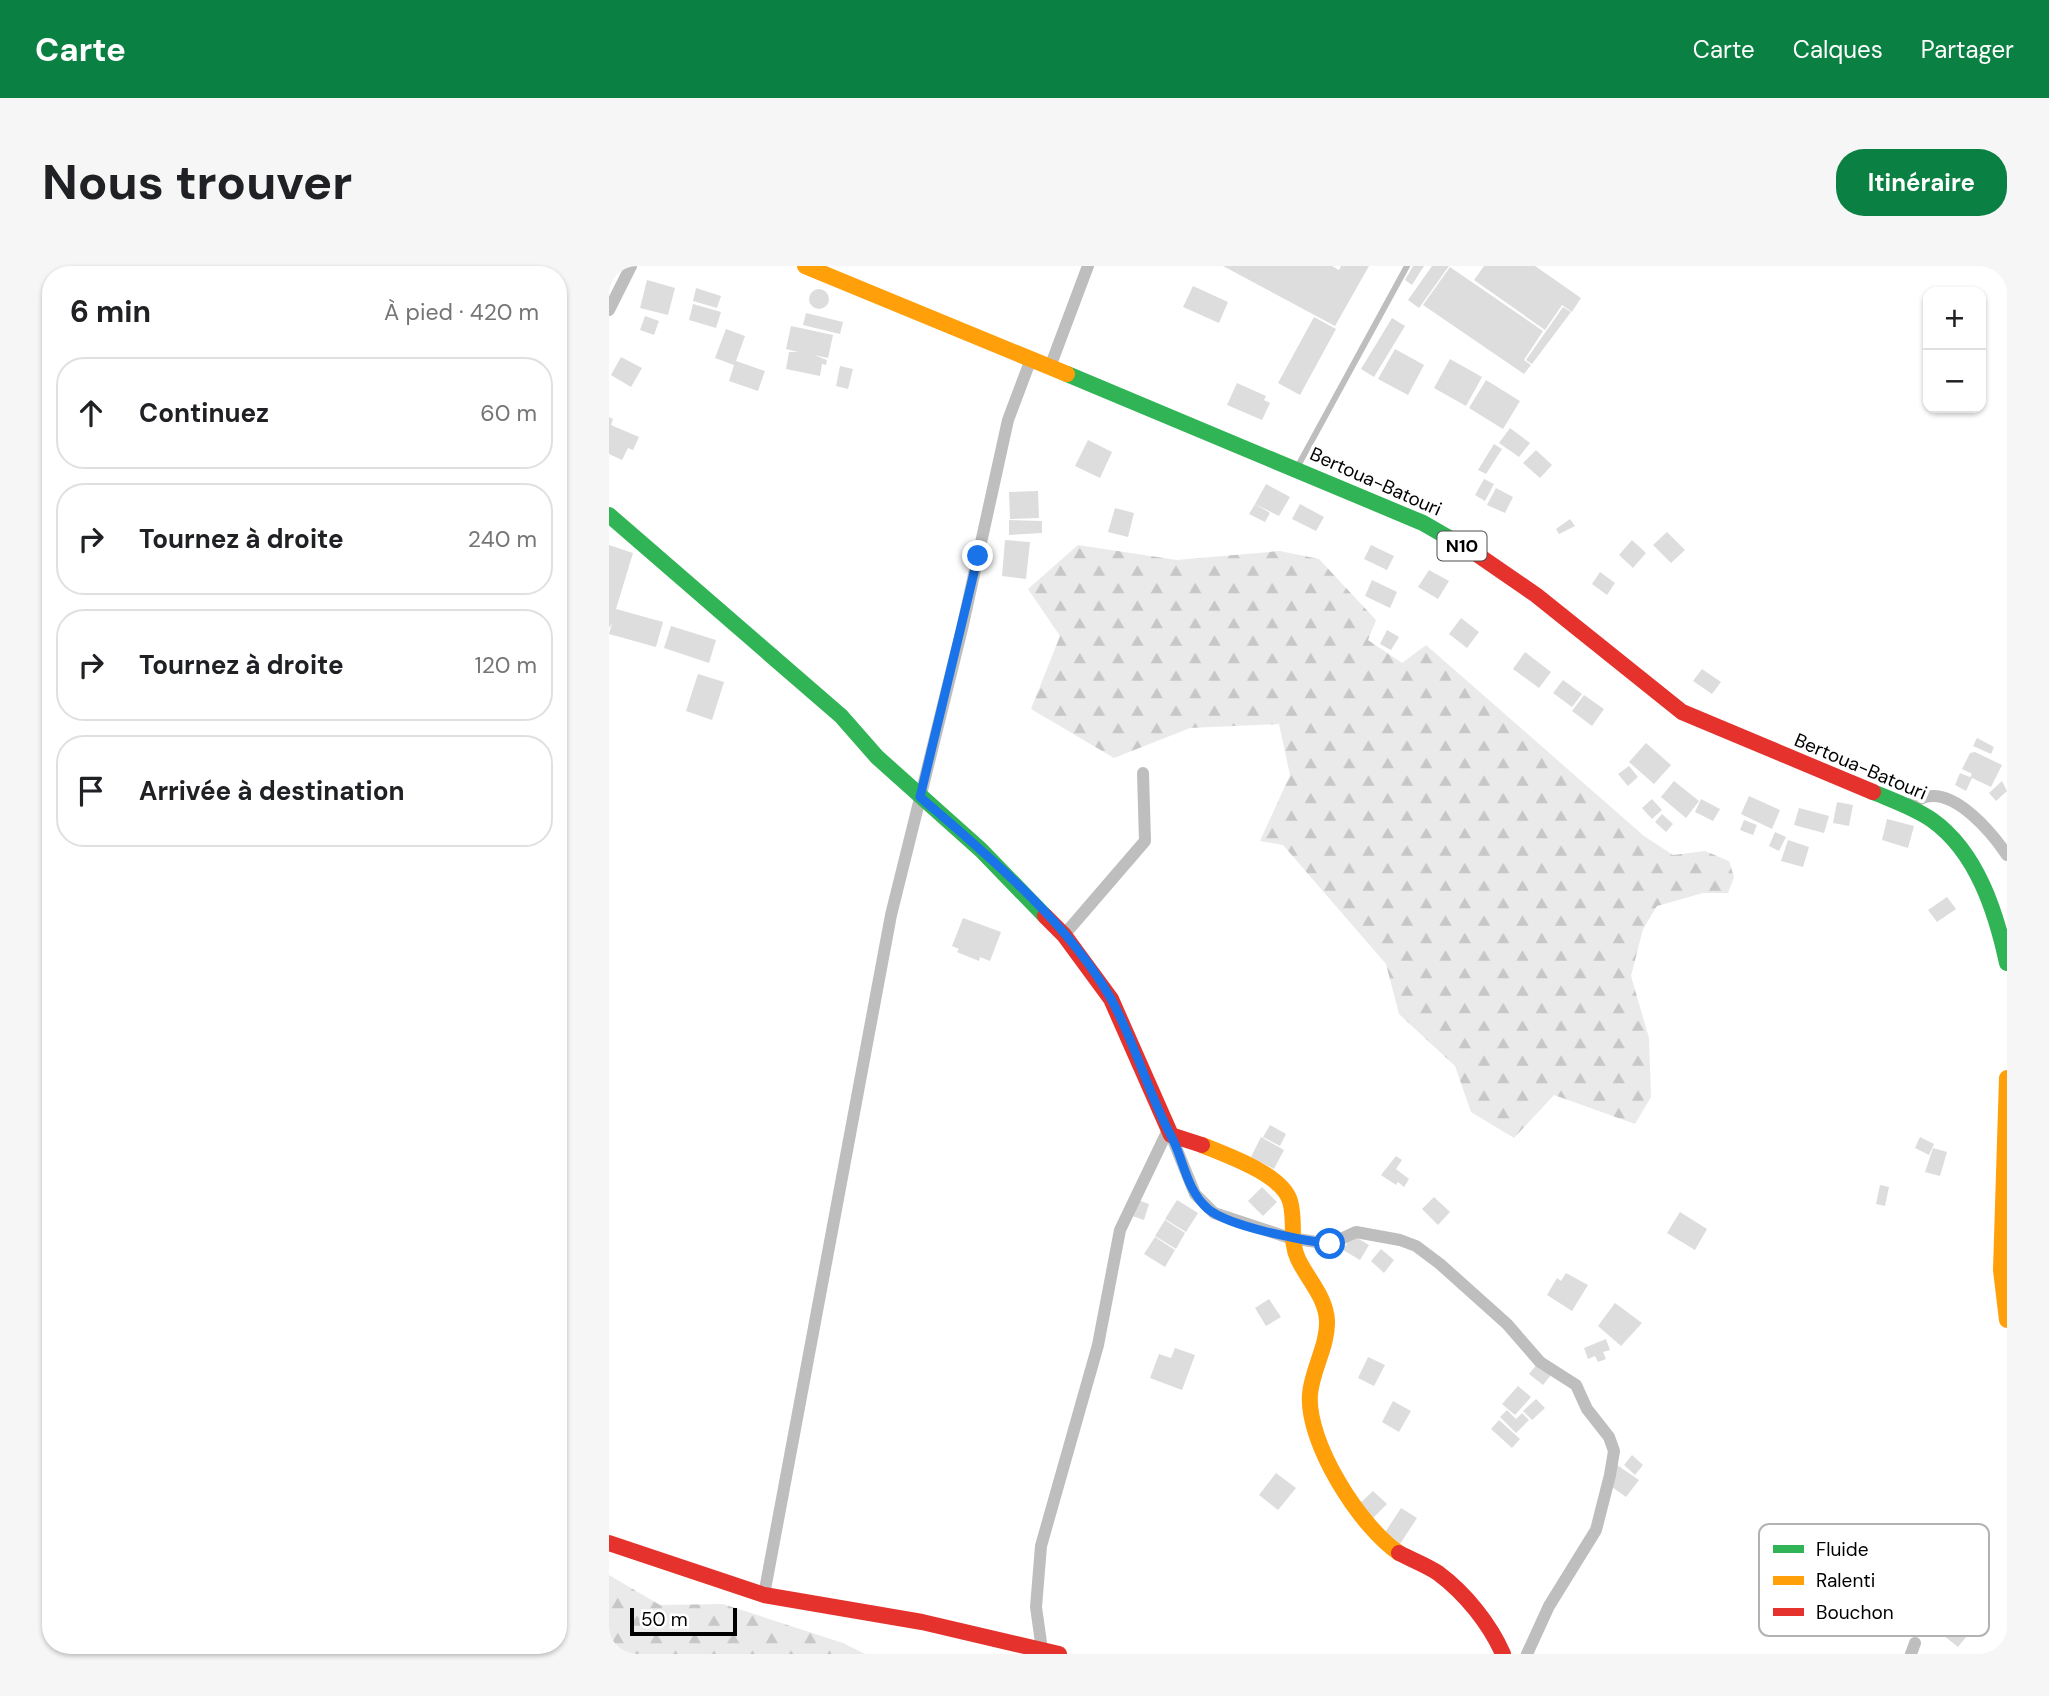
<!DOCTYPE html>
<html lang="fr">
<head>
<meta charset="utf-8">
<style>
	body { margin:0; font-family:"DM Sans",sans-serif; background:#f6f6f6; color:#202124 }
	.controls { position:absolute; right:21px; top:21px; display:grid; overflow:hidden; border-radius:14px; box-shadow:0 2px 5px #0004 }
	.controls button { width:63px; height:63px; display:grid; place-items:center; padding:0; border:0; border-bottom:2px solid #e0e0e0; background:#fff; color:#202124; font:35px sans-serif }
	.scale { position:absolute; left:21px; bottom:18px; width:107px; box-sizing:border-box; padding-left:7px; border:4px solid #000; border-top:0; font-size:19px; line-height:24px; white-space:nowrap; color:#000; -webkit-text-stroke:5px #fff; paint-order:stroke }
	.stop { position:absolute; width:21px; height:21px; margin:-16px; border:5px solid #1a73e8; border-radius:50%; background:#fff }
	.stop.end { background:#1a73e8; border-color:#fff; box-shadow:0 2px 7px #0008 }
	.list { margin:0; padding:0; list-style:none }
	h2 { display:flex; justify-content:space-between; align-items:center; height:91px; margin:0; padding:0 28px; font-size:30px }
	h2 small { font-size:23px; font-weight:400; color:#757577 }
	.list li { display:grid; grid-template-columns:46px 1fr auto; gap:21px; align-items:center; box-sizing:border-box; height:112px; margin:0 14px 14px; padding:0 14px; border:2px solid #e0e0e0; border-radius:28px }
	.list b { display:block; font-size:26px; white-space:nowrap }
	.list em { font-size:23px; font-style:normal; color:#757577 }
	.icon { flex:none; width:38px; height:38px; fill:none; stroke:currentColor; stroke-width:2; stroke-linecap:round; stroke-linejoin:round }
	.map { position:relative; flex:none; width:1398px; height:1388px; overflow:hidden; border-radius:28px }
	header { display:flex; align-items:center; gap:42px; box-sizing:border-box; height:98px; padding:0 35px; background:#0b8043; color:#fff }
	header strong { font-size:33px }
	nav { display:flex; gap:38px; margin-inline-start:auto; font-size:24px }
	.intro { display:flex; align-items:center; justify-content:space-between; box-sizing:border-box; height:168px; padding:0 42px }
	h1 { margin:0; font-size:49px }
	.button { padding:18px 32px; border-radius:28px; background:#0b8043; color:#fff; font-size:24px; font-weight:700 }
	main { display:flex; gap:42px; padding:0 42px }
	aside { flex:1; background:#fff; border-radius:28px; box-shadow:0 2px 5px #0004 }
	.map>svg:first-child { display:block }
</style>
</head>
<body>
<header>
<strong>Carte</strong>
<nav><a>Carte</a><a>Calques</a><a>Partager</a></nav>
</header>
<div class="intro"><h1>Nous trouver</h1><a class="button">Itinéraire</a></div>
<main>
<aside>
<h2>6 min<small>À pied · 420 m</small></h2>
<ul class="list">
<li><svg class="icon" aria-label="ahead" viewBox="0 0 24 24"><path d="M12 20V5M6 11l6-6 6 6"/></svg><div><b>Continuez</b></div><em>60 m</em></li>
<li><svg class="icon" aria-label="right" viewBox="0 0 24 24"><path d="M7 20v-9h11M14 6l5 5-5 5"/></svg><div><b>Tournez à droite</b></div><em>240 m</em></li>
<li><svg class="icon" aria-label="right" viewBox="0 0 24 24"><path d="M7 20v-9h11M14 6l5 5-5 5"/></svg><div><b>Tournez à droite</b></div><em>120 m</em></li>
<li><svg class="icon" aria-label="arrive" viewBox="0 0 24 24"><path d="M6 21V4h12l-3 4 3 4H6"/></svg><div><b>Arrivée à destination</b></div></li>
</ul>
</aside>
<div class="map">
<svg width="1398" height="1388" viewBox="0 0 1398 1388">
	<defs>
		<pattern id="forest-firs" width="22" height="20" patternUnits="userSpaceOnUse" patternTransform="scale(1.75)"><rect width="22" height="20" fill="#eaeaea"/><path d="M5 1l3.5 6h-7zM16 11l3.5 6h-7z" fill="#c7c7c7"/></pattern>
	</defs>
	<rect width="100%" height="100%" fill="#fff"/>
	<g fill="url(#forest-firs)">
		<path d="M 469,279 L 568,294 L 671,285 L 710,293 L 767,354 L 759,374 L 793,397 L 817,379 L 1035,570 L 1064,589 L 1096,585 L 1120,595 L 1125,611 L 1119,627 L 1094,627 L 1048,640 L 1034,663 L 1022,710 L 1040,772 L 1042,831 L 1026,858 L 945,829 L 905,872 L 862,846 L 846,800 L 790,748 L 777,698 L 674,579 L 651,575 L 681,509 L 670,458 L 581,462 L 505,492 L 422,443 L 451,370 L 419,323 Z"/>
		<path d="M 0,1309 L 51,1339 L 114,1338 L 234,1377 L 256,1388 L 0,1388 Z"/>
	</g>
	<g fill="#ddd">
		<path d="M 614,0 L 723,0 L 730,4 L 732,0 L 760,0 L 726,60 Z"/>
		<path d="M 804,0 L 815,0 L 803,19 L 796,14 Z"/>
		<path d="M 823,0 L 840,0 L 810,42 L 799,34 Z"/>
		<path d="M 875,0 L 926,0 L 972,32 L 963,46 L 953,39 L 936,64 L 865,14 Z"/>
		<path d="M 841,1 L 934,65 L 915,94 L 922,99 L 915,108 L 814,39 Z"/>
		<path d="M 38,14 L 66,22 L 59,49 L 31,42 Z"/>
		<path d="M 584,20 L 619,36 L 610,57 L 574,41 Z"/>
		<path d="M 87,22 L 112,30 L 108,42 L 84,35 Z"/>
		<circle cx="210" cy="33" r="10"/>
		<path d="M 84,38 L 112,46 L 107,62 L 80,54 Z"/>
		<path d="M 954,41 L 962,46 L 923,98 L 917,94 Z"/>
		<path d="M 197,47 L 234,56 L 231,68 L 194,59 Z"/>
		<path d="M 36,50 L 50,55 L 45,69 L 31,64 Z"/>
		<path d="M 705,51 L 727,63 L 691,129 L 669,117 Z"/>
		<path d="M 783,52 L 796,60 L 765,111 L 752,103 Z"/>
		<path d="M 182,60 L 224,69 L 219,92 L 205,89 L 218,94 L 217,99 L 213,98 L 211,110 L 177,103 L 180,86 L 189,86 L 177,83 Z"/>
		<path d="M 117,63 L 136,70 L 127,95 L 156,105 L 149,125 L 120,115 L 125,99 L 106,92 Z"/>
		<path d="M 786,83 L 815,99 L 799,129 L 769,113 Z"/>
		<path d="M 12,91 L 33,102 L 22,121 L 2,109 Z"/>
		<path d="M 841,93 L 873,111 L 857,140 L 825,122 Z"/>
		<path d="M 231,100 L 244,103 L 239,123 L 227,120 Z"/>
		<path d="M 877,114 L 911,135 L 894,163 L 860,142 Z"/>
		<path d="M 628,117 L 657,130 L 655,134 L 661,137 L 653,154 L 618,139 Z"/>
		<path d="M 0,151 L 4,153 L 2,159 L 30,171 L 24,184 L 19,182 L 13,194 L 0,188 Z"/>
		<path d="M 901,162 L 921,177 L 910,191 L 890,177 Z"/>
		<path d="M 479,174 L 503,186 L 491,212 L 466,200 Z"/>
		<path d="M 885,178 L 893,183 L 877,208 L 869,204 Z"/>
		<path d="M 927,184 L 943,199 L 931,212 L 914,197 Z"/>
		<path d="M 875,213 L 885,218 L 876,235 L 866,229 Z"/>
		<path d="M 657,218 L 681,231 L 670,250 L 646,238 Z"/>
		<path d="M 887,222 L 904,231 L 896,247 L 878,239 Z"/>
		<path d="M 429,225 L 430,252 L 401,253 L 400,226 Z"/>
		<path d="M 646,238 L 661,247 L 656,256 L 640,248 Z"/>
		<path d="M 691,238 L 715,251 L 707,265 L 683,253 Z"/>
		<path d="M 506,242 L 525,247 L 519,271 L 499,266 Z"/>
		<path d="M 961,253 L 966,260 L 950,268 L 947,263 Z"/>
		<path d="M 400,254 L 433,255 L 433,267 L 400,269 Z"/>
		<path d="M 1058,266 L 1076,284 L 1062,297 L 1044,279 Z"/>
		<path d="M 396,274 L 421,276 L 417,313 L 393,310 Z"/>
		<path d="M 1023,274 L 1037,287 L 1024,302 L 1010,289 Z"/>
		<path d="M 0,279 L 24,287 L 7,343 L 54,356 L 47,381 L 0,368 L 3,357 L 0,362 Z"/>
		<path d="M 762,279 L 785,290 L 778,304 L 755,293 Z"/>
		<path d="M 820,304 L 840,315 L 829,333 L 809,321 Z"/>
		<path d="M 991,306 L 1006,317 L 998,329 L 983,318 Z"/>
		<path d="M 763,314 L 788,326 L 781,342 L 756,330 Z"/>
		<path d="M 852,352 L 870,366 L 858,382 L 840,368 Z"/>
		<path d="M 62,360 L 107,374 L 100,397 L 55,382 Z"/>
		<path d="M 778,364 L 790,371 L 782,384 L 771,378 Z"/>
		<path d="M 916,386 L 942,406 L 930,422 L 904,403 Z"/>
		<path d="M 1093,403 L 1112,416 L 1103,428 L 1084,415 Z"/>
		<path d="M 89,408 L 115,416 L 103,454 L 77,445 Z"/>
		<path d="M 954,414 L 973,428 L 963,441 L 944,427 Z"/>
		<path d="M 975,429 L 995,443 L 983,460 L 963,445 Z"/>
		<path d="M 1368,472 L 1385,481 L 1382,488 L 1364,480 Z"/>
		<path d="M 1037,477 L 1062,499 L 1045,518 L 1020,496 Z"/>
		<path d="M 1366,486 L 1393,499 L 1382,521 L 1361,511 L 1363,508 L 1353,503 L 1361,487 Z"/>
		<path d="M 1020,500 L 1029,511 L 1019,520 L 1009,508 Z"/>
		<path d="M 1351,507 L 1363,512 L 1357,525 L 1346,519 Z"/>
		<path d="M 1065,515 L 1090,535 L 1077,552 L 1052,531 Z"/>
		<path d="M 1393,515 L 1398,525 L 1387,535 L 1380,527 Z"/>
		<path d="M 1140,530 L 1171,544 L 1163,563 L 1132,548 Z"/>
		<path d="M 1043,533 L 1053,544 L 1043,553 L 1033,542 Z"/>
		<path d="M 1092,533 L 1111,543 L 1104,555 L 1086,546 Z"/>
		<path d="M 1228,536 L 1244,539 L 1240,560 L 1224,557 Z"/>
		<path d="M 1190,542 L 1220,550 L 1215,567 L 1185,559 Z"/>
		<path d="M 1053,548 L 1064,558 L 1057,566 L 1046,556 Z"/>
		<path d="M 1278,553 L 1305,560 L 1299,582 L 1273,574 Z"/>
		<path d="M 1135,554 L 1148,559 L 1144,569 L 1131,564 Z"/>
		<path d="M 1166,566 L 1177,571 L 1170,585 L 1160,580 Z"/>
		<path d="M 1179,574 L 1200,581 L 1194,601 L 1172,595 Z"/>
		<path d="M 1338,631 L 1347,643 L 1328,656 L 1319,644 Z"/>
		<path d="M 354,652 L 392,666 L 381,695 L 371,691 L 370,695 L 348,686 L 350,683 L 343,680 Z"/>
		<path d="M 661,859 L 677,868 L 671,880 L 654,871 Z"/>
		<path d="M 652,871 L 675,884 L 665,903 L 642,891 Z"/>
		<path d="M 1311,871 L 1325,878 L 1320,889 L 1306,882 Z"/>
		<path d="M 1324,882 L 1338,886 L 1331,910 L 1316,906 Z"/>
		<path d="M 787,890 L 793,894 L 787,903 L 800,913 L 795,921 L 789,916 L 787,919 L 772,909 Z"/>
		<path d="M 1271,919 L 1280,921 L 1276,940 L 1267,938 Z"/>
		<path d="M 653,921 L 668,936 L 654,950 L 639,935 Z"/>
		<path d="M 825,931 L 841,946 L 829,959 L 813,943 Z"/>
		<path d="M 526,933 L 540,938 L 535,954 L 520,949 Z"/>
		<path d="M 568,934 L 589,947 L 577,966 L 556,953 Z"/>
		<path d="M 1071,946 L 1098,963 L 1086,984 L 1058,967 Z"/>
		<path d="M 556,954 L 576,967 L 567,983 L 546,970 Z"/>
		<path d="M 743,969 L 760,979 L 751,994 L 734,984 Z"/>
		<path d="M 546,971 L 566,984 L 556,1001 L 535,988 Z"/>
		<path d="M 772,983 L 785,994 L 775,1007 L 762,995 Z"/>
		<path d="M 957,1007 L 979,1019 L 963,1045 L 938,1029 L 948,1012 L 952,1015 Z"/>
		<path d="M 660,1033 L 672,1051 L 657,1060 L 646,1042 Z"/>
		<path d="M 1006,1037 L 1033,1057 L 1012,1080 L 989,1060 Z"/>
		<path d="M 997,1073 L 1001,1084 L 994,1086 L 997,1093 L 989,1096 L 986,1090 L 979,1093 L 975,1082 Z"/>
		<path d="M 566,1082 L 586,1089 L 573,1124 L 541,1112 L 550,1088 L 562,1092 Z"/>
		<path d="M 759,1091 L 776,1099 L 765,1120 L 749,1112 Z"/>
		<path d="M 928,1098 L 942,1109 L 934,1119 L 920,1108 Z"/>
		<path d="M 909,1120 L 922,1131 L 906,1149 L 893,1138 Z"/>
		<path d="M 927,1133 L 936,1142 L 923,1154 L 914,1145 Z"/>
		<path d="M 784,1135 L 802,1145 L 790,1166 L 773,1156 Z"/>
		<path d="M 898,1144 L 907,1153 L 913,1147 L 920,1154 L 907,1167 L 891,1151 Z"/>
		<path d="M 890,1154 L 911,1173 L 903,1182 L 882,1163 Z"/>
		<path d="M 1023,1189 L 1034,1199 L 1026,1209 L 1015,1199 Z"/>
		<path d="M 1008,1199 L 1030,1214 L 1017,1231 L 996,1216 Z"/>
		<path d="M 667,1207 L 687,1222 L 669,1244 L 650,1229 Z"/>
		<path d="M 764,1225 L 778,1238 L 762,1254 L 748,1240 Z"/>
		<path d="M 792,1242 L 808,1252 L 789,1281 L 773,1271 Z"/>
		<path d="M 1330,1334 L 1365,1361 L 1349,1381 L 1315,1354 Z"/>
	</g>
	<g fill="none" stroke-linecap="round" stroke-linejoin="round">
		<path stroke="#bebebe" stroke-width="6" d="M 690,198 L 798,0"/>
		<g stroke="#bebebe" stroke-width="12">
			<path d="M 0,44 L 22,0"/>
			<path d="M 441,101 L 479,0"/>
			<path d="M 1296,540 C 1303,537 1310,533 1316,531 C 1347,523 1383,567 1398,589"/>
			<path d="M 455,669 L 536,575 L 534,507"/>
			<path d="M 562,869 L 586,928 L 605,947 L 681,972 L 721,978 L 747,966 L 791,974 L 807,980 L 831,998 L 898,1058 L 931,1096 L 967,1119 L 978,1143 L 1000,1171 L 1005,1185 L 1001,1209 L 987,1264 L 940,1340 L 918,1388"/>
			<path d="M 155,1329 L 282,649 L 353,363 L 399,154 L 422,93"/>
			<path d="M 433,1384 L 427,1341 L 432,1280 L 489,1079 L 511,964 L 559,864"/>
			<path d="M 1302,1388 L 1306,1377"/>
		</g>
		<g stroke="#30b455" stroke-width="16">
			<path d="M 458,108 L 814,257 L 866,287"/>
			<path d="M 0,249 L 232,450 L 268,491 L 372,584 L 436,650"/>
			<path d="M 1264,526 C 1283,534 1306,542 1323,554 C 1368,586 1387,646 1398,697"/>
		</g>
		<g stroke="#ff9f0a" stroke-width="16">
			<path d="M 196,0 L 458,108"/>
			<path d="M 1398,812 L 1392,1004 L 1398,1054"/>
			<path d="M 593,879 C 617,889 673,908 681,935 C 687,955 680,974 689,993 C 699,1014 717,1031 718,1055 C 719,1079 703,1104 701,1128 C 697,1176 751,1261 790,1287"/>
		</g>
		<g stroke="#e5322d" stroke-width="16">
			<path d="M 866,287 L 927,329 L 1073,446 L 1264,526"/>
			<path d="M 436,650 L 455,669 L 502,733 L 562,869 L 593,879"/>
			<path d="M 0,1277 L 155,1329 L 313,1356 L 450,1388"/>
			<path d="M 790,1287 C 803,1294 817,1299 829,1307 C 856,1327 881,1358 894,1388"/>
		</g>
	</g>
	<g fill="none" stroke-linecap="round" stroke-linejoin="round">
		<path stroke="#1a73e8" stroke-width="9" d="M 369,290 L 311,531 C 379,590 456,653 501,731 C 525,774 538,824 561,868 C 575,892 576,923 599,943 C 621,961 692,974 721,978"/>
	</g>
	<g text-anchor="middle" stroke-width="7" stroke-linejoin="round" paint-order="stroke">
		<rect fill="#fff" stroke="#4c4c4c" stroke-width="2" x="828.5" y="265.5" width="49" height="29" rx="5"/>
		<g font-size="18" font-weight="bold" fill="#000">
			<text x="853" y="286">N10</text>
		</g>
		<g font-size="19" fill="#000" stroke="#fff">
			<text transform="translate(767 215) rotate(24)" y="7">Bertoua-Batouri</text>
			<text transform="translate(1252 500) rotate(23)" y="7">Bertoua-Batouri</text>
		</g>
	</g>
	<rect x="1150" y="1258" width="230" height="112" rx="10" fill="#fff" stroke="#b2b2b2" stroke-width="2"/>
	<rect x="1164" y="1279" width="31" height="8" fill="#30b455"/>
	<rect x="1164" y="1310" width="31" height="9" fill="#ff9f0a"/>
	<rect x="1164" y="1342" width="31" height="8" fill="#e5322d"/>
	<g font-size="19" fill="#000">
		<text x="1207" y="1290">Fluide</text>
		<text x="1207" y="1321">Ralenti</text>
		<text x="1207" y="1353">Bouchon</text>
	</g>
</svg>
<div class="controls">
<button>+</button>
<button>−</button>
</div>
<div class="scale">50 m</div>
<div class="stop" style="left:721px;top:978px"></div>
<div class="stop end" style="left:369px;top:290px"></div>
</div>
</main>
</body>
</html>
